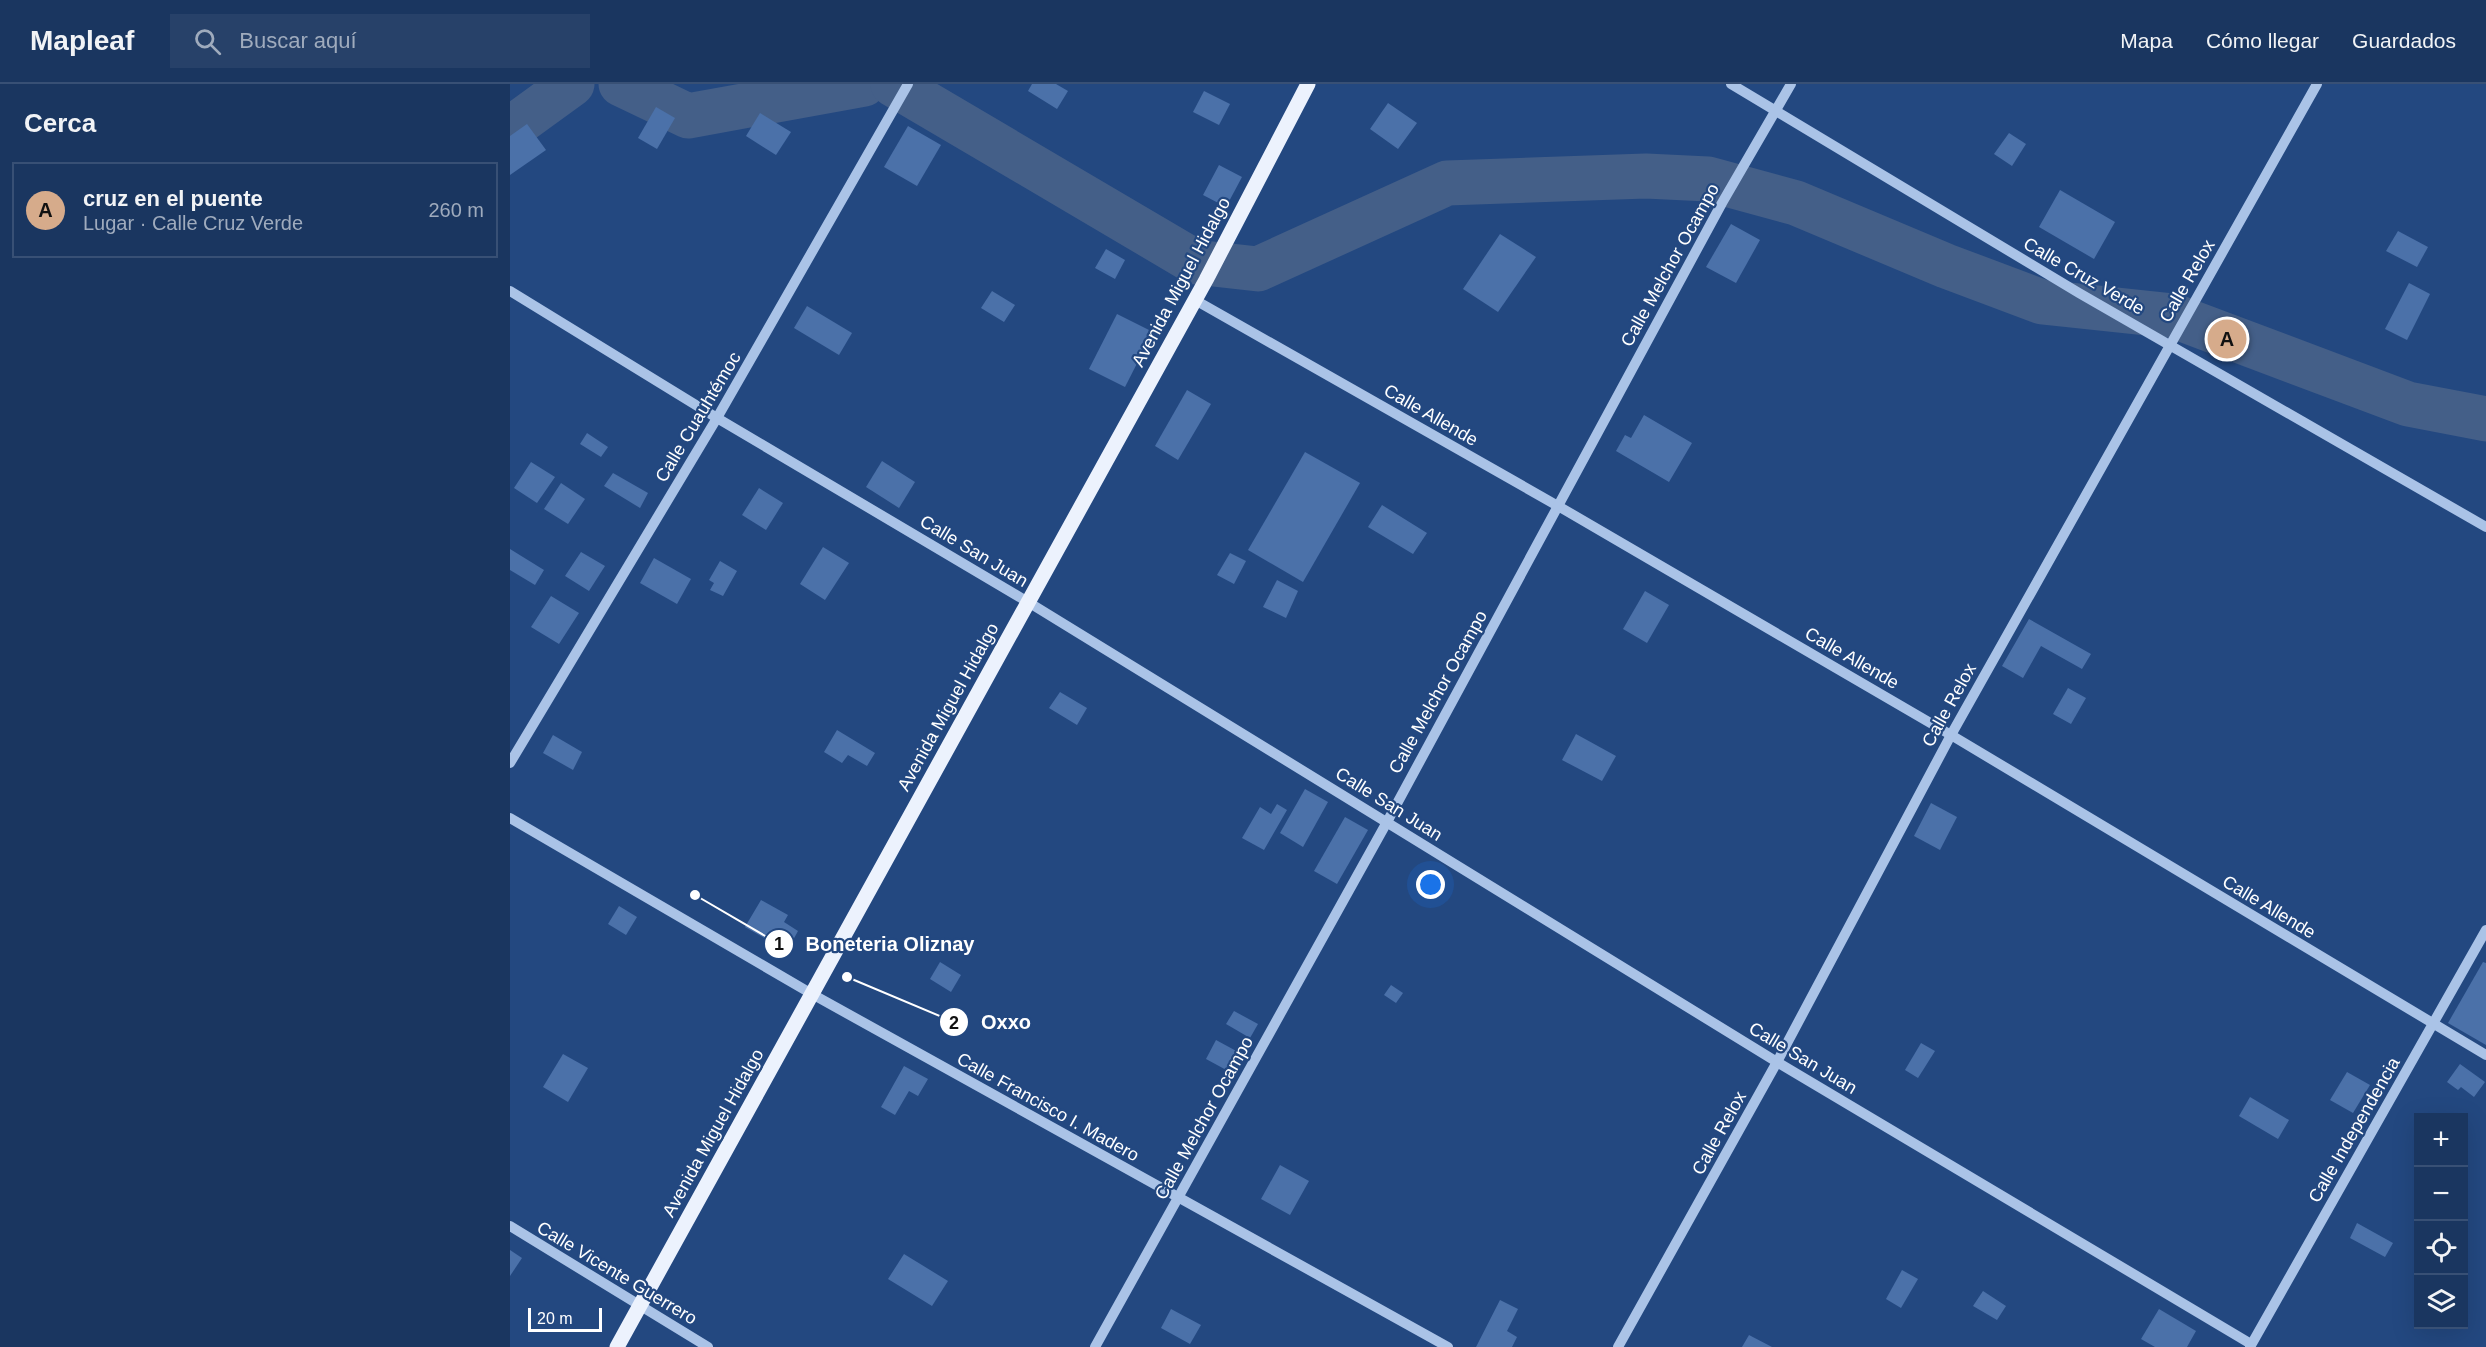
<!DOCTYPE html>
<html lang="es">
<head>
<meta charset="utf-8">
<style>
	body { margin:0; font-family:Helvetica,sans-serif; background:#274169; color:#f1f3f6 }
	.controls { position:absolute; right:18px; bottom:18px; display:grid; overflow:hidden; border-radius:0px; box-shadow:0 6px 24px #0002 }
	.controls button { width:54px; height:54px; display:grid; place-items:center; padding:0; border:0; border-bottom:2px solid #385075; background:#1a3660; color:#f1f3f6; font:30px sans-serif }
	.scale { position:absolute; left:18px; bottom:15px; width:74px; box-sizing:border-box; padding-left:6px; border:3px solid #fff; border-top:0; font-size:16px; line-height:21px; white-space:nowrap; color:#fff; -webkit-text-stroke:4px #234880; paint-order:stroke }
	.you { position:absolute; left:921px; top:801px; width:21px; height:21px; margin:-15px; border:4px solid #fff; border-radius:50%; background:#1a73e8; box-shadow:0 0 0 9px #1a73e833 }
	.badge { display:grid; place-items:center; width:39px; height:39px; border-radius:50%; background:#d6ab8b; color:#111; font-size:20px; font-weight:700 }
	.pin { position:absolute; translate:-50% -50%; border:3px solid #fff; box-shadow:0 2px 6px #0006 }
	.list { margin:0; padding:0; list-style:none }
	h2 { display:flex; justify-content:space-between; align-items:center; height:78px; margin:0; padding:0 24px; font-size:26px }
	h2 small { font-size:20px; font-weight:400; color:#9fabbd }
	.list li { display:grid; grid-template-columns:39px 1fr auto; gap:18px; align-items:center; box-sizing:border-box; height:96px; margin:0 12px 12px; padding:0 12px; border:2px solid #385075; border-radius:0px }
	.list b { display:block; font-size:22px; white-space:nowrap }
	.list p { margin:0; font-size:20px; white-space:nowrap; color:#9fabbd }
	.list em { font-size:20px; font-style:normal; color:#9fabbd }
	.icon { flex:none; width:33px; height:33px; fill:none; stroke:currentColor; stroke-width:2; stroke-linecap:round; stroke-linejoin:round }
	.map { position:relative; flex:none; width:1976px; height:1263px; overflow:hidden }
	header { display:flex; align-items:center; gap:36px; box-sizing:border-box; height:84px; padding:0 30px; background:#1a3660; border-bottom:2px solid #385075 }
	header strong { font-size:28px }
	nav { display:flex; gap:33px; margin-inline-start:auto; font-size:21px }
	.search { width:420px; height:54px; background:#274169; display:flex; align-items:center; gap:15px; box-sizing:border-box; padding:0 21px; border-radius:0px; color:#9fabbd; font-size:22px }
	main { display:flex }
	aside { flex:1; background:#1a3660 }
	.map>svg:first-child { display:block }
</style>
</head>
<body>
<header>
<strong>Mapleaf</strong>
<div class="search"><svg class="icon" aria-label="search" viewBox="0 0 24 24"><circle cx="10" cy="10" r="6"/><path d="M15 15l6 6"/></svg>Buscar aquí</div>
<nav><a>Mapa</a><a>Cómo llegar</a><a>Guardados</a></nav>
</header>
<main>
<aside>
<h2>Cerca<small></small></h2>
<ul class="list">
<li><span class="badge">A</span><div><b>cruz en el puente</b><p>Lugar · Calle Cruz Verde</p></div><em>260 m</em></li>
</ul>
</aside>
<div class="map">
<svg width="1976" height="1263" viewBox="0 0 1976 1263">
	<rect width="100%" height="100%" fill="#234880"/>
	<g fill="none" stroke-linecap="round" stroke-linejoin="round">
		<g stroke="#445f88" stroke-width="45">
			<path d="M 111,0 L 178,32 L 354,0"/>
			<path d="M 383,0 L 685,178 L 748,185 L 937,99 L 1136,92 L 1198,95 L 1286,119 L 1436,182 L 1532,218 L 1664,232 L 1898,320 L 1976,335"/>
			<path d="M 0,45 L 62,0"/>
		</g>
	</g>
	<g fill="#4b71a9">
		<path d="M 522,0 L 546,0 L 558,7 L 547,25 L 518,7 Z"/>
		<path d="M 694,7 L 720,20 L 709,41 L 683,28 Z"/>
		<path d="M 878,19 L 907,39 L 888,65 L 860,45 Z"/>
		<path d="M 146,23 L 165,34 L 147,65 L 128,54 Z"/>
		<path d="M 250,29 L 281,48 L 266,71 L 236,52 Z"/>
		<path d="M 17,40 L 36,66 L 0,91 L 0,52 Z"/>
		<path d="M 398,42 L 431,61 L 407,102 L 374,83 Z"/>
		<path d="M 1499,49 L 1516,60 L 1502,82 L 1484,70 Z"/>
		<path d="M 709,81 L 732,93 L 716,123 L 693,111 Z"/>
		<path d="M 1550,106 L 1605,138 L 1584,175 L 1529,143 Z"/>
		<path d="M 1221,140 L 1250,156 L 1226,199 L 1196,183 Z"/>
		<path d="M 1888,147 L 1918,163 L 1907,183 L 1876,167 Z"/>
		<path d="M 990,150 L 1026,173 L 988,228 L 953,205 Z"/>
		<path d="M 596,165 L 615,176 L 605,195 L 585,184 Z"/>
		<path d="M 1899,199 L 1920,210 L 1897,256 L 1875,245 Z"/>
		<path d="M 482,207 L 505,221 L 494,238 L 471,224 Z"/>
		<path d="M 297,222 L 342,249 L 329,271 L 284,244 Z"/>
		<path d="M 607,230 L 643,248 L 615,303 L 579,285 Z"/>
		<path d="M 677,306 L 701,320 L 668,376 L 645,362 Z"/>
		<path d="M 1134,331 L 1182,359 L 1159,398 L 1106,367 L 1115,351 L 1121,354 Z"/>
		<path d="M 77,349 L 98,363 L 91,373 L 70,360 Z"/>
		<path d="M 795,368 L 850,399 L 793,498 L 738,466 Z"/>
		<path d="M 372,377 L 405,398 L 389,424 L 356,403 Z"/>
		<path d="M 21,378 L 45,393 L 27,419 L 4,404 Z"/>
		<path d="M 103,389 L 138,409 L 130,424 L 94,402 Z"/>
		<path d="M 51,399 L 75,415 L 58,440 L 34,425 Z"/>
		<path d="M 249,404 L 273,419 L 256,446 L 232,431 Z"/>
		<path d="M 872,421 L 917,449 L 903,470 L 858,443 Z"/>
		<path d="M 313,463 L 339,479 L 315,516 L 290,500 Z"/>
		<path d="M 0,465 L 34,486 L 25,501 L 0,486 Z"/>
		<path d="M 71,468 L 95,482 L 79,507 L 55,492 Z"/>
		<path d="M 720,469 L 736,477 L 724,500 L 707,491 Z"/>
		<path d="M 144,474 L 181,495 L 167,520 L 130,499 Z"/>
		<path d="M 210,477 L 227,487 L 213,512 L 200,506 L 204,499 L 199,496 Z"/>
		<path d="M 767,496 L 788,507 L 776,534 L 753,523 Z"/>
		<path d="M 1135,507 L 1159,521 L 1137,559 L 1113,545 Z"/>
		<path d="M 41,512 L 69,529 L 49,560 L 21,543 Z"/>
		<path d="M 1519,535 L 1581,570 L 1572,585 L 1531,562 L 1513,594 L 1492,582 Z"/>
		<path d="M 1558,604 L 1576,614 L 1561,640 L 1543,630 Z"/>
		<path d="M 550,608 L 577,624 L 567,641 L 539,624 Z"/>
		<path d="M 327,646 L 365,669 L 357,682 L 338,671 L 332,679 L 314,668 Z"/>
		<path d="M 1066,650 L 1106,672 L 1092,697 L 1052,676 Z"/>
		<path d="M 43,651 L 72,668 L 63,686 L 33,669 Z"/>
		<path d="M 795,705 L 818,718 L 793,763 L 770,749 Z"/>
		<path d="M 1421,719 L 1447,733 L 1430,766 L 1404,752 Z"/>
		<path d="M 767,720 L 777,726 L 754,766 L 732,754 L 750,723 L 761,730 Z"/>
		<path d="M 835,733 L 858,746 L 827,800 L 804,787 Z"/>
		<path d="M 251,816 L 278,831 L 274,838 L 288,847 L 277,867 L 235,843 Z"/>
		<path d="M 109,822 L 127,833 L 116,851 L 98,840 Z"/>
		<path d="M 430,878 L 451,891 L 441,908 L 420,895 Z"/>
		<path d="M 1973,878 L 1976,879 L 1976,961 L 1938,939 Z"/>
		<path d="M 881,901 L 893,909 L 886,919 L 874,911 Z"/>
		<path d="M 724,927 L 748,940 L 740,954 L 716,940 Z"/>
		<path d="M 706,956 L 730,969 L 720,988 L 696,975 Z"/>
		<path d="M 1411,959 L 1425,967 L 1408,994 L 1395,986 Z"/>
		<path d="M 53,970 L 78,984 L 58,1018 L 33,1003 Z"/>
		<path d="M 1950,980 L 1975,998 L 1964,1013 L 1951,1003 L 1948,1006 L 1937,998 Z"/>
		<path d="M 394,982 L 418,995 L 408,1012 L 399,1007 L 385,1031 L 371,1023 Z"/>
		<path d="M 1837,988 L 1860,1001 L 1843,1029 L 1820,1016 Z"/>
		<path d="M 1740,1013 L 1779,1036 L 1768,1055 L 1729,1032 Z"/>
		<path d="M 770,1081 L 799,1097 L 780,1131 L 751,1115 Z"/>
		<path d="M 1847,1139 L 1883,1159 L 1875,1173 L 1840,1154 Z"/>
		<path d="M 0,1166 L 12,1174 L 0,1192 Z"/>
		<path d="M 394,1170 L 438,1197 L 422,1222 L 378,1195 Z"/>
		<path d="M 1392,1186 L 1408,1195 L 1391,1224 L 1376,1215 Z"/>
		<path d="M 1473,1207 L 1496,1222 L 1487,1236 L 1463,1222 Z"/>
		<path d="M 990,1216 L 1008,1225 L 997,1247 L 1007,1253 L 1002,1263 L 966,1263 Z"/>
		<path d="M 661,1225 L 691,1241 L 680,1260 L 651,1244 Z"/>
		<path d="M 1649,1225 L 1686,1247 L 1677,1263 L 1645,1263 L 1631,1255 Z"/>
		<path d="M 1239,1251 L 1262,1263 L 1232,1263 Z"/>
	</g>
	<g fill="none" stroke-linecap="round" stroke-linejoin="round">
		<g stroke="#aac3e7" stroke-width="10">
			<path d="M 1221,0 L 1569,209 L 1976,443"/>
			<path d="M 0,207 L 207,334 L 518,518 L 1267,978 L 1741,1260"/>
			<path d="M 685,216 L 1048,422 L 1441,651 L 1976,971"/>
			<path d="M 0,679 L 207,334 L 398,0"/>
			<path d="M 0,734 L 302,910 L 938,1263"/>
			<path d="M 0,1142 L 198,1263"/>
			<path d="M 585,1263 L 877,738 L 1212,119 L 1281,0"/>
			<path d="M 1108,1263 L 1267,978 L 1441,651 L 1807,0"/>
			<path d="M 1740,1263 L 1976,846"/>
		</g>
		<path stroke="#ecf2fd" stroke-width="15" d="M 107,1263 L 696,196 L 798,0"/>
	</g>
	<g text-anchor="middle" stroke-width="4.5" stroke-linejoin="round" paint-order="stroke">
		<g font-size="18" fill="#fff" stroke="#234880">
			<text transform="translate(1160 181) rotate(-61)" y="6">Calle Melchor Ocampo</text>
			<text transform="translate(1574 192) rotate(30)" y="6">Calle Cruz Verde</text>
			<text transform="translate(1677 197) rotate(-60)" y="6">Calle Relox</text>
			<text transform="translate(671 198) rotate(-62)" y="6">Avenida Miguel Hidalgo</text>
			<text transform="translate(921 331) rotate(30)" y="6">Calle Allende</text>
			<text transform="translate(188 333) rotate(-59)" y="6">Calle Cuauhtémoc</text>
			<text transform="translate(464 467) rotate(31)" y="6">Calle San Juan</text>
			<text transform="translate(1342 574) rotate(30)" y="6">Calle Allende</text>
			<text transform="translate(928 608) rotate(-61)" y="6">Calle Melchor Ocampo</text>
			<text transform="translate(1439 621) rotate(-61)" y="6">Calle Relox</text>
			<text transform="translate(438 623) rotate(-61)" y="6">Avenida Miguel Hidalgo</text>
			<text transform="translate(879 720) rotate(32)" y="6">Calle San Juan</text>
			<text transform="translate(1759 823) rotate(31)" y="6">Calle Allende</text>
			<text transform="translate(1293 974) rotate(31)" y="6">Calle San Juan</text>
			<text transform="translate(538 1023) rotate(29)" y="6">Calle Francisco I. Madero</text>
			<text transform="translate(694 1034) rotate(-61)" y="6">Calle Melchor Ocampo</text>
			<text transform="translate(1844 1046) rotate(-60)" y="6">Calle Independencia</text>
			<text transform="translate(203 1049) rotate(-61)" y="6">Avenida Miguel Hidalgo</text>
			<text transform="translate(1209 1049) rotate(-61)" y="6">Calle Relox</text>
			<text transform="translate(107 1189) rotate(31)" y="6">Calle Vicente Guerrero</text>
		</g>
	</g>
	<path fill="none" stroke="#fff" stroke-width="2" d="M185 811L269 860M337 893L444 938"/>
	<g fill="#fff" stroke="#234880" stroke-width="2">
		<circle cx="185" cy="811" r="6"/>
		<circle cx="337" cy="893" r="6"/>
		<circle cx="269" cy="860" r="15"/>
		<circle cx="444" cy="938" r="15"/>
	</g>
	<g font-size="18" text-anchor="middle" font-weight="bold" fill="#111">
		<text x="269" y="866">1</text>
		<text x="444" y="945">2</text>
	</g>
	<g font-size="20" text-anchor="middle" font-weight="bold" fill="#fff" stroke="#234880" stroke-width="4.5" stroke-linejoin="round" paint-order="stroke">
		<text x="380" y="867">Boneteria Oliznay</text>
		<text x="496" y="945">Oxxo</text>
	</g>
</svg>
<div class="controls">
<button>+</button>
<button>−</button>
<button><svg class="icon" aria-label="locate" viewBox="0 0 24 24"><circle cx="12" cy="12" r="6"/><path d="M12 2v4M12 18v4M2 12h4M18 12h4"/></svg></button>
<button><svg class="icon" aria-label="layers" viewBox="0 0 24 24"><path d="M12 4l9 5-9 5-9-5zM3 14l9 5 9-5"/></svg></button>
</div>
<div class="scale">20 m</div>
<div class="you"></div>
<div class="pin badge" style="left:1717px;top:255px">A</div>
</div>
</main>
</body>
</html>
